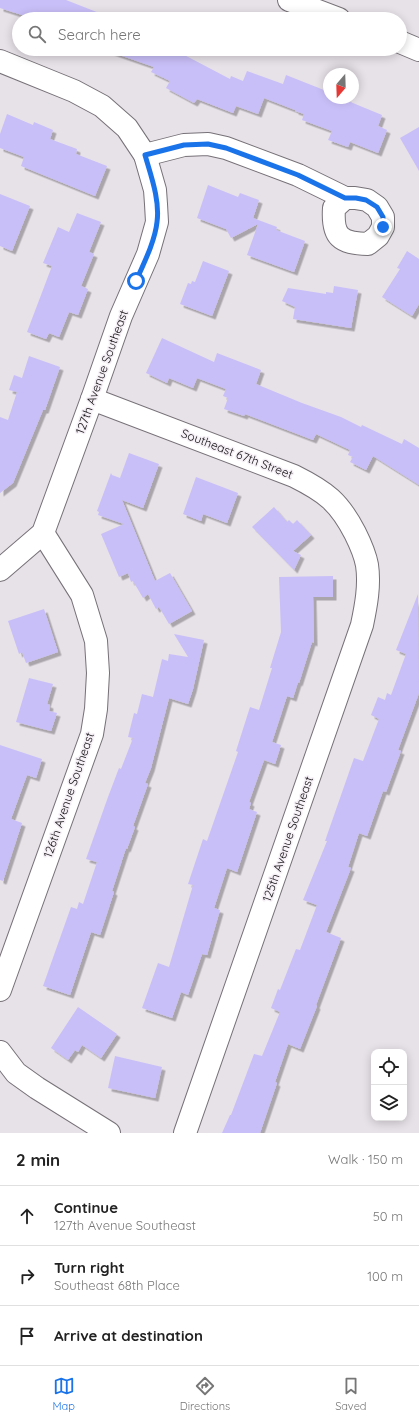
<!DOCTYPE html>
<html lang="en">
<head>
<meta charset="utf-8">
<style>
	body { margin:0; font-family:Quicksand,sans-serif; background:#f2f2f2; color:#222 }
	.controls { position:absolute; right:12px; bottom:12px; display:grid; overflow:hidden; border-radius:8px; box-shadow:0 2px 10px #0003 }
	.controls button { width:36px; height:36px; display:grid; place-items:center; padding:0; border:0; border-bottom:1px solid #e0e0e0; background:#fff; color:#222; font:20px sans-serif }
	.compass { position:absolute; left:323px; top:68px; width:36px; height:36px; border-radius:50%; background:#fff; box-shadow:0 2px 10px #0003; rotate:199deg }
	.stop { position:absolute; width:12px; height:12px; margin:-9px; border:3px solid #1a73e8; border-radius:50%; background:#fff }
	.stop.end { background:#1a73e8; border-color:#fff; box-shadow:0 1px 4px #0008 }
	.list { margin:0; padding:0; list-style:none }
	h2 { display:flex; justify-content:space-between; align-items:center; height:52px; margin:0; padding:0 16px; font-size:17px }
	h2 small { font-size:13px; font-weight:400; color:#767676 }
	.list li { display:grid; grid-template-columns:26px 1fr auto; gap:12px; align-items:center; box-sizing:border-box; height:60px; padding:0 16px; border-top:1px solid #e0e0e0 }
	.list b { display:block; font-size:15px; white-space:nowrap }
	.list p { margin:0; font-size:13px; white-space:nowrap; color:#767676 }
	.list em { font-size:13px; font-style:normal; color:#767676 }
	.icon { flex:none; width:22px; height:22px; fill:none; stroke:currentColor; stroke-width:2; stroke-linecap:round; stroke-linejoin:round }
	.map { position:relative; flex:none; width:419px; height:1133px; overflow:hidden }
	.search { position:absolute; background:#fff; box-shadow:0 2px 10px #0003; left:12px; right:12px; top:12px; height:44px; display:flex; align-items:center; gap:10px; box-sizing:border-box; padding:0 14px; border-radius:22px; color:#767676; font-size:15px }
	.sheet { height:232px; background:#fff }
	nav { display:flex; justify-content:space-around; align-items:center; box-sizing:border-box; height:56px; border-top:1px solid #e0e0e0; background:#fff; font-size:11px; color:#767676 }
	nav a { display:grid; justify-items:center; gap:2px }
	nav .on { color:#1a73e8 }
	.map>svg:first-child { display:block }
</style>
</head>
<body>
<div class="map">
<svg width="419" height="1133" viewBox="0 0 419 1133">
	<defs>
		<filter id="shadow"><feDropShadow dx="3.5" dy="3.5" stdDeviation="0" flood-color="#0004"/></filter>
	</defs>
	<rect width="100%" height="100%" fill="#e7e1e8"/>
	<g fill="#c9bff8" filter="url(#shadow)">
		<path d="M 0,0 L 66,0 L 112,18 L 40,19 L 26,13 L 25,16 L 0,8 Z"/>
		<path d="M 109,49 L 173,49 L 230,79 L 231,76 L 243,81 L 247,71 L 283,84 L 286,75 L 329,92 L 329,98 L 345,98 L 348,99 L 348,101 L 382,115 L 378,126 L 387,130 L 378,153 L 350,142 L 348,147 L 328,140 L 332,131 L 302,120 L 304,114 L 295,111 L 295,110 L 264,98 L 258,114 L 236,106 L 233,113 L 197,99 L 194,103 L 166,88 L 170,81 L 151,72 L 154,67 L 108,51 Z"/>
		<path d="M 7,114 L 33,125 L 34,122 L 53,130 L 50,139 L 77,149 L 76,154 L 107,166 L 95,196 L 21,166 L 24,157 L 0,148 L 0,134 Z"/>
		<path d="M 419,127 L 419,171 L 400,138 Z"/>
		<path d="M 208,185 L 238,197 L 240,193 L 259,200 L 253,218 L 277,227 L 276,230 L 305,241 L 294,272 L 247,255 L 258,224 L 231,238 L 226,229 L 197,218 Z"/>
		<path d="M 0,194 L 30,206 L 12,251 L 0,246 Z"/>
		<path d="M 77,213 L 101,222 L 89,252 L 94,254 L 81,286 L 88,289 L 78,315 L 69,312 L 59,337 L 49,333 L 46,339 L 27,332 L 52,266 L 43,263 L 58,227 L 69,232 Z"/>
		<path d="M 407,251 L 419,259 L 419,304 L 412,316 L 382,297 L 400,269 L 397,268 Z"/>
		<path d="M 203,261 L 229,271 L 212,316 L 180,304 L 188,283 L 191,284 L 192,281 L 195,282 Z"/>
		<path d="M 334,286 L 358,290 L 351,328 L 293,319 L 295,307 L 282,301 L 288,288 L 326,294 L 326,292 L 333,293 Z"/>
		<path d="M 162,338 L 214,362 L 217,353 L 261,370 L 256,384 L 302,403 L 341,417 L 361,427 L 362,425 L 402,444 L 404,439 L 419,448 L 419,485 L 373,456 L 366,470 L 350,462 L 353,457 L 348,455 L 350,450 L 316,434 L 313,440 L 245,414 L 244,416 L 224,409 L 228,398 L 223,396 L 226,389 L 197,378 L 193,388 L 169,378 L 167,383 L 146,373 Z"/>
		<path d="M 29,356 L 60,367 L 45,410 L 43,410 L 13,483 L 0,493 L 0,417 L 8,420 L 17,392 L 9,390 L 14,375 L 22,378 Z"/>
		<path d="M 129,453 L 159,464 L 143,508 L 122,500 L 155,581 L 170,573 L 192,611 L 169,624 L 159,607 L 156,609 L 148,594 L 143,598 L 133,581 L 131,582 L 128,573 L 119,577 L 101,534 L 124,524 L 98,515 L 99,512 L 97,511 L 111,473 L 112,475 L 120,478 Z"/>
		<path d="M 196,477 L 238,493 L 227,523 L 203,514 L 201,521 L 183,514 Z"/>
		<path d="M 274,507 L 287,522 L 289,520 L 293,524 L 297,520 L 311,535 L 293,551 L 301,555 L 294,570 L 252,527 Z"/>
		<path d="M 333,576 L 333,597 L 313,597 L 314,643 L 312,642 L 299,683 L 298,682 L 293,698 L 287,696 L 272,742 L 281,745 L 275,764 L 264,760 L 249,802 L 251,803 L 249,809 L 257,812 L 237,872 L 227,868 L 214,908 L 220,910 L 207,955 L 202,954 L 188,995 L 181,992 L 172,1018 L 142,1008 L 158,963 L 169,967 L 193,885 L 188,884 L 203,839 L 207,841 L 238,752 L 236,751 L 250,707 L 259,710 L 272,668 L 270,668 L 281,632 L 279,577 Z"/>
		<path d="M 418,594 L 419,693 L 398,750 L 401,751 L 386,792 L 383,791 L 367,836 L 359,833 L 348,867 L 351,868 L 326,932 L 341,938 L 316,1005 L 317,1006 L 300,1049 L 288,1044 L 275,1082 L 277,1083 L 260,1133 L 222,1133 L 230,1115 L 231,1115 L 254,1054 L 262,1056 L 280,1012 L 271,1008 L 278,989 L 280,990 L 296,949 L 300,950 L 317,905 L 303,900 L 327,841 L 325,841 L 354,758 L 363,761 L 379,719 L 371,715 L 378,697 L 385,700 L 387,693 L 391,695 L 406,654 L 396,650 Z"/>
		<path d="M 44,609 L 58,652 L 26,663 L 22,652 L 19,654 L 8,621 Z"/>
		<path d="M 174,634 L 204,640 L 193,689 L 188,704 L 169,698 L 151,768 L 145,783 L 148,784 L 133,826 L 135,827 L 127,849 L 126,848 L 112,891 L 114,892 L 100,935 L 91,932 L 70,995 L 43,986 L 71,907 L 77,909 L 79,902 L 83,904 L 97,862 L 86,859 L 108,797 L 119,768 L 121,769 L 133,738 L 128,737 L 134,713 L 137,714 L 142,694 L 153,697 L 162,659 L 168,661 L 169,654 L 188,657 Z"/>
		<path d="M 29,678 L 53,684 L 47,704 L 50,705 L 49,711 L 57,713 L 51,731 L 16,722 Z"/>
		<path d="M 0,745 L 42,759 L 36,778 L 27,775 L 11,819 L 22,823 L 3,881 L 0,880 Z"/>
		<path d="M 78,1007 L 117,1034 L 101,1058 L 82,1045 L 78,1052 L 75,1050 L 68,1060 L 51,1048 Z"/>
		<path d="M 115,1056 L 162,1067 L 155,1098 L 108,1088 Z"/>
	</g>
	<g fill="none" stroke-linecap="round" stroke-linejoin="round">
		<defs>
			<g id="minor">
				<path d="M 0,61 L 74,91 L 102,106 L 127,128 L 145,155 L 184,145 L 208,144 L 226,148 L 298,175 L 345,198 L 355,198 L 367,200 L 377,207 L 383,217 L 383,227 L 378,236 L 368,244 C 340,243 332,237 334,208 L 345,198"/>
				<path d="M 92,399 L 294,476 C 326,492 339,502 355,533 C 360,543 365,554 367,565 C 370,585 366,606 362,625 L 185,1133"/>
				<path d="M 0,570 L 43,533 L 92,399 L 121,316 L 148,254 L 157,222 L 156,204 L 155,190 L 145,155"/>
				<path d="M 0,990 L 92,734 L 96,709 L 98,673 L 96,641 L 82,595 L 43,533"/>
				<path d="M 0,1052 L 16,1073 L 37,1088 L 109,1133"/>
			</g>
			<g id="major">
				<path d="M 289,0 L 339,19"/>
				<path d="M 400,42 L 419,50"/>
			</g>
		</defs>
		<use href="#minor" stroke="#767177" stroke-width="24"/>
		<use href="#major" stroke="#767177" stroke-width="24"/>
		<use href="#minor" stroke="#fff" stroke-width="22"/>
		<use href="#major" stroke="#fff" stroke-width="22"/>
	</g>
	<g fill="none" stroke-linecap="round" stroke-linejoin="round">
		<path stroke="#1a73e8" stroke-width="5" d="M 136,281 C 144,263 155,241 157,222 C 160,200 151,176 145,155 L 184,145 L 208,144 L 226,148 L 298,175 L 345,198 L 356,198 L 366,200 L 377,207 L 383,217 L 383,227"/>
	</g>
	<g text-anchor="middle" stroke-width="3" stroke-linejoin="round" paint-order="stroke">
		<g font-size="12" fill="#100e10" stroke="#f4eef5">
			<text transform="translate(102 372) rotate(-70)" y="4">127th Avenue Southeast</text>
			<text transform="translate(237 454) rotate(21)" y="4">Southeast 67th Street</text>
			<text transform="translate(69 795) rotate(-71)" y="4">126th Avenue Southeast</text>
			<text transform="translate(288 839) rotate(-71)" y="4">125th Avenue Southeast</text>
		</g>
	</g>
</svg>
<div class="controls">
<button><svg class="icon" aria-label="locate" viewBox="0 0 24 24"><circle cx="12" cy="12" r="6"/><path d="M12 2v4M12 18v4M2 12h4M18 12h4"/></svg></button>
<button><svg class="icon" aria-label="layers" viewBox="0 0 24 24"><path d="M12 4l9 5-9 5-9-5zM3 14l9 5 9-5"/></svg></button>
</div>
<svg class="compass" viewBox="-18 -18 36 36"><path d="M0-13l5 13h-10z" fill="#e53935"/><path d="M0 13l5-13h-10z" fill="#767676"/></svg>
<div class="stop" style="left:136px;top:281px"></div>
<div class="stop end" style="left:383px;top:227px"></div>
<div class="search"><svg class="icon" aria-label="search" viewBox="0 0 24 24"><circle cx="10" cy="10" r="6"/><path d="M15 15l6 6"/></svg>Search here</div>
</div>
<section class="sheet">
<h2>2 min<small>Walk · 150 m</small></h2>
<ul class="list">
<li><svg class="icon" aria-label="ahead" viewBox="0 0 24 24"><path d="M12 20V5M6 11l6-6 6 6"/></svg><div><b>Continue</b><p>127th Avenue Southeast</p></div><em>50 m</em></li>
<li><svg class="icon" aria-label="right" viewBox="0 0 24 24"><path d="M7 20v-9h11M14 6l5 5-5 5"/></svg><div><b>Turn right</b><p>Southeast 68th Place</p></div><em>100 m</em></li>
<li><svg class="icon" aria-label="arrive" viewBox="0 0 24 24"><path d="M6 21V4h12l-3 4 3 4H6"/></svg><div><b>Arrive at destination</b></div></li>
</ul>
</section>
<nav>
<a class="on"><svg class="icon" aria-label="map" viewBox="0 0 24 24"><path d="M3 6l6-2 6 2 6-2v14l-6 2-6-2-6 2zM9 4v14M15 6v14"/></svg>Map</a>
<a><svg class="icon" aria-label="directions" viewBox="0 0 24 24"><path d="M12 3l9 9-9 9-9-9zM9 14v-3h6M13 9l2 2-2 2"/></svg>Directions</a>
<a><svg class="icon" aria-label="saved" viewBox="0 0 24 24"><path d="M7 4h10v16l-5-4-5 4z"/></svg>Saved</a>
</nav>
</body>
</html>
